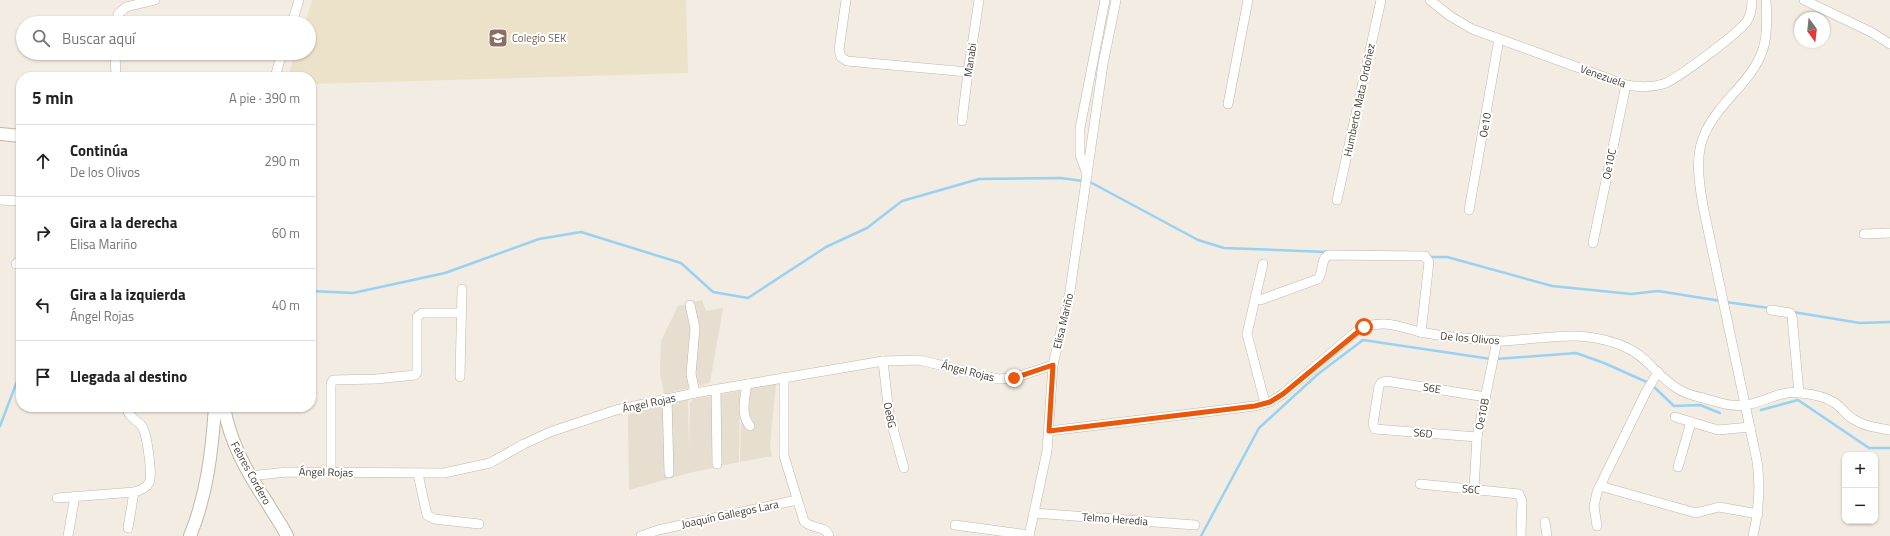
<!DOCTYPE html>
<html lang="es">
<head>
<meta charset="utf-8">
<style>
	body { margin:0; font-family:"Titillium Web",sans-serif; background:#f6f6f6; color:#222 }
	.controls { position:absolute; right:12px; bottom:12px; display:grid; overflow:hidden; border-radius:8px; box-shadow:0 1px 3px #0004 }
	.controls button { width:36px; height:36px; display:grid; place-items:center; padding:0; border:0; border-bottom:1px solid #e0e0e0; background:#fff; color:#222; font:20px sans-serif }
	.compass { position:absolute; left:1794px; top:12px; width:36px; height:36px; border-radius:50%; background:#fff; box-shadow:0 1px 3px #0004; rotate:165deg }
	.stop { position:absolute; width:12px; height:12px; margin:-9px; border:3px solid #ea580c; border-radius:50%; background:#fff }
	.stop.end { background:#ea580c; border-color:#fff; box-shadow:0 1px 4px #0008 }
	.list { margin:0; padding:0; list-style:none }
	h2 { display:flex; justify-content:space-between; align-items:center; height:52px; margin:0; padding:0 16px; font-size:17px }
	h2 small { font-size:13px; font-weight:400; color:#767676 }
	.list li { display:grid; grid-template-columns:26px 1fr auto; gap:12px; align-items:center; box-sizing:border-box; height:72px; padding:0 16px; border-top:1px solid #e0e0e0 }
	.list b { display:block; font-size:15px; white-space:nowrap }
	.list p { margin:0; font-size:13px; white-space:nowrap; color:#767676 }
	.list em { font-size:13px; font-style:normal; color:#767676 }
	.icon { flex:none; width:22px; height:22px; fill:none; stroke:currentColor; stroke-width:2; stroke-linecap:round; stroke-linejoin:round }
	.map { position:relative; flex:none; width:1890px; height:536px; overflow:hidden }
	.search { position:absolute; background:#fff; box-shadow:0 1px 3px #0004; left:16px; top:16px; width:300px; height:44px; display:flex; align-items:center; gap:10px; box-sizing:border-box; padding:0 14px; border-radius:22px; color:#767676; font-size:15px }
	.panel { position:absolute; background:#fff; box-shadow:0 1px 3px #0004; left:16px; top:72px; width:300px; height:340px; border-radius:16px }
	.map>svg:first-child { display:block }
</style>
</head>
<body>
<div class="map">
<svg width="1890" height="536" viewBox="0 0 1890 536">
	<rect width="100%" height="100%" fill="#f2ece2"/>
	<g fill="#e6decf">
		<path d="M 702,300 L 706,311 L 723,308 L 710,383 L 664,394 L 660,373 L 661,341 L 678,306 Z"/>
		<path d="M 776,383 L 770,445 L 772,456 L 740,462 L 742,390 Z"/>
		<path d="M 740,391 L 739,462 L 689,473 L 629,490 L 628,424 L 628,416 L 631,412 L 688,400 L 689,456 L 690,403 L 693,399 Z"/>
	</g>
	<path fill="#ece2ca" d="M 312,0 L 686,0 L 688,73 L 311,84 L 311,77 L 288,77 L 295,53 L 309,53 L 309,23 L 305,23 Z"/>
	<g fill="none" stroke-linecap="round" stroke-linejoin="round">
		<g stroke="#99d1f3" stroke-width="2.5">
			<path d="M 1427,257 L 1447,257 L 1552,286 L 1631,294 L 1658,291 L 1721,301"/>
			<path d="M 311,291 L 353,293 L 445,273 L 539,239 L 581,232 L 681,263 L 713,292 L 748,298 L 826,247 L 867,228 L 902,201 L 979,179 L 1061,178 L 1090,182 L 1198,240 L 1224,248 L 1327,252"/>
			<path d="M 1726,302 L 1769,308"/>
			<path d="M 1793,312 L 1860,323 L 1890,322"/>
			<path d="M 1496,359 L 1576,353 L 1604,363 L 1649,383"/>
			<path d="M 1653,386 L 1674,406 L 1700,405 L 1720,413"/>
			<path d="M 1761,410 L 1798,400 L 1869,448 L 1890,448"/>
			<path d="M 0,426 L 21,371"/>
			<path d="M 1201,536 L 1259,428 L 1318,374 L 1363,340 L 1491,359"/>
		</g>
		<defs>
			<g id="minor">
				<path d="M 846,0 L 839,50 L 841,57 L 847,61 L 968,72"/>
				<path d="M 1430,0 L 1450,16 L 1472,29 L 1626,85 C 1639,87 1650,88 1663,84 C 1676,80 1740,32 1747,21 C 1751,15 1752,7 1752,0"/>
				<path d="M 1804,0 L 1871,32 L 1890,44"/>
				<path d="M 117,23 L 118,14 L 126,7 L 155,0"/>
				<path d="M 292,23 L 299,0"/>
				<path d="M 115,53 L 116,77"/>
				<path d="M 275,77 L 282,53"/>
				<path d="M 1228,104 L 1248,0"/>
				<path d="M 962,121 L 968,72 L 979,0"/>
				<path d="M 1087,174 L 1080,155 L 1080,128 L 1105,0"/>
				<path d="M 0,200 L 21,201"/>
				<path d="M 1337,200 L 1381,0"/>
				<path d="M 1469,210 L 1499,39"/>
				<path d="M 1864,234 L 1890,233"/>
				<path d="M 1593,243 L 1626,85"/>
				<path d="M 16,264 L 21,260"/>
				<path d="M 1263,264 L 1247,334 L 1265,403"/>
				<path d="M 1260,300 L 1318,279 C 1324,272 1320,260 1328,255 L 1425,256 L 1429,262 L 1421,332"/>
				<path d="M 690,305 L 695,328 L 691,374 L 695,393"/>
				<path d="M 1771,310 L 1790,313 L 1792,316 L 1799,393"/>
				<path d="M 883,361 L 889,414 L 904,468"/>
				<path d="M 460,377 L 462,289"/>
				<path d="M 784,377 L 784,456 L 804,521 C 811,530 825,524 829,536"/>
				<path d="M 747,384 C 745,397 740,415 750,426"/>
				<path d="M 716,389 L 717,464"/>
				<path d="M 667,398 L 669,473"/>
				<path d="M 127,407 C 128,419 138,419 143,428 C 147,436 153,476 149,483 C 145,489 140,490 134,492 L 128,528"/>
				<path d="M 1675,417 L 1718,430 L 1750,427"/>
				<path d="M 1049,431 L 1255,406 L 1270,402 L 1283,394 L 1357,331 C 1378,318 1398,326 1420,332 C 1431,334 1442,336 1453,337 C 1470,338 1487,341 1504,341 C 1546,339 1577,329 1618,344 C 1646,354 1653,372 1675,387 C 1683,393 1694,396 1703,398 C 1717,402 1730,407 1745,405 C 1764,403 1779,390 1800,393 C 1811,394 1826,397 1835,403 C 1841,407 1846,415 1853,419 C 1864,426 1877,428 1890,430"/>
				<path d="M 1477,437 L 1375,429 L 1373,424 L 1379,386 L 1381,383 L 1386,381 L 1486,397"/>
				<path d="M 1678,467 L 1691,422"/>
				<path d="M 331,473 L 331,384 L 333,380 L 376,379 L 415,375 L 417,372 L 417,317 L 422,313 L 461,313"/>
				<path d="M 418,474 L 427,515 L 434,519 L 479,524"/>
				<path d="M 250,476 L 287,472 L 444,473 L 490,463 L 524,444 L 550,432 L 616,410 L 695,393 L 883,361 L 919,360 L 998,379 L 1014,378 L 1053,365"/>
				<path d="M 1420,484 L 1519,494 L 1522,501 L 1521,536"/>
				<path d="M 1600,486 L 1696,513 L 1719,507 L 1758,514"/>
				<path d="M 1474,489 L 1477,437 L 1497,341"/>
				<path d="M 57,498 L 134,492"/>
				<path d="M 1034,513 L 1195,525"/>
				<path d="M 1545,522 L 1547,536"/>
				<path d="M 955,525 L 1029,535"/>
				<path d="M 1597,526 L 1594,506 L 1597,492 L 1646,392 L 1658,372"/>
				<path d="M 68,536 L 75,496"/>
				<path d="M 641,536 L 658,530 L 797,500"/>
				<path d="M 1029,536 L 1047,451 L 1053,365 L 1070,291 L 1103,64 L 1116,0"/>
				<path d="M 1753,536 C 1759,510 1761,488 1757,461 L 1703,206 C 1699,182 1694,154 1706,131 C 1720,101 1753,81 1763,49 C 1768,34 1767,15 1766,0"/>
			</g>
			<g id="tertiary">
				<path d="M 0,134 L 21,136"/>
				<path d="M 224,407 C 230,443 248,474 268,504 C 274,515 282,525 287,536"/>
				<path d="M 190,536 C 207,495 212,451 215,407"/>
			</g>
		</defs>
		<use href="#minor" stroke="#c0b7a7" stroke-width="10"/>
		<use href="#tertiary" stroke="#c0b7a7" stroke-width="14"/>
		<use href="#minor" stroke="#fff" stroke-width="9"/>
		<use href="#tertiary" stroke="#fff" stroke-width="12"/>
	</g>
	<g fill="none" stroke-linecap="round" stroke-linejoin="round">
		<path stroke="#ea580c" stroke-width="5" d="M 1014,378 L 1053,365 L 1049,431 L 1255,406 L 1270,402 L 1283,394 L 1364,327"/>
	</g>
	<defs>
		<symbol id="school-square" viewBox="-11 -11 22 22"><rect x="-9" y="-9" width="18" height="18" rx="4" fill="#8d6e63" stroke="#fff"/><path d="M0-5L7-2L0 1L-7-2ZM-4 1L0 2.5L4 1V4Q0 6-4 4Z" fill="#fff"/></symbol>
	</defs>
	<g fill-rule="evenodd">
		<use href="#school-square" x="487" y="27" width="22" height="22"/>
	</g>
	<g text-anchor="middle" stroke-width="4" stroke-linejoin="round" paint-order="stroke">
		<g font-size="11" fill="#785e54" stroke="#fff" text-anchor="start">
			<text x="512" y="42">Colegio SEK</text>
		</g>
		<g font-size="11" fill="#433c32" stroke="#fff">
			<text transform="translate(970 60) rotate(-82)" y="4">Manabi</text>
			<text transform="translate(1603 76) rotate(19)" y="4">Venezuela</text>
			<text transform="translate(1359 100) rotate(-78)" y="4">Humberto Mata Ordoñez</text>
			<text transform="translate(1485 125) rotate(-80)" y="4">Oe10</text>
			<text transform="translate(1609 164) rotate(-78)" y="4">Oe10C</text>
			<text transform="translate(1063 321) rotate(-77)" y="4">Elisa Mariño</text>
			<text transform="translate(1470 338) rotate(5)" y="4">De los Olivos</text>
			<text transform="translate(968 371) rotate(14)" y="4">Ángel Rojas</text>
			<text transform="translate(1432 388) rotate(9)" y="4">S6E</text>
			<text transform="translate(649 403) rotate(-12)" y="4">Ángel Rojas</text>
			<text transform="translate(1482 414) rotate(-78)" y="4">Oe10B</text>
			<text transform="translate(890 415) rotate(79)" y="4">Oe8G</text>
			<text transform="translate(1423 433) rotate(4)" y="4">S6D</text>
			<text transform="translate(326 472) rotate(1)" y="4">Ángel Rojas</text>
			<text transform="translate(251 473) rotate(61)" y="4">Febres Cordero</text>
			<text transform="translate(1471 489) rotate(5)" y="4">S6C</text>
			<text transform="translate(730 514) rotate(-12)" y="4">Joaquín Gallegos Lara</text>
			<text transform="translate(1115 519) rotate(4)" y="4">Telmo Heredia</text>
		</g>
	</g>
</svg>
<div class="controls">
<button>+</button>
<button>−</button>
</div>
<svg class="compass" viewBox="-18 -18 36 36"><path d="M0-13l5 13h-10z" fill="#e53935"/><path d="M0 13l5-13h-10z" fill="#767676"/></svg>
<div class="stop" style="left:1364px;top:327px"></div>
<div class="stop end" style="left:1014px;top:378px"></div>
<div class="search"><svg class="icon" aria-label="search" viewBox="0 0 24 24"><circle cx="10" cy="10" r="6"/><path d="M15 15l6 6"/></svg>Buscar aquí</div>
<section class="panel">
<h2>5 min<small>A pie · 390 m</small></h2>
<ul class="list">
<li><svg class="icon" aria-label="ahead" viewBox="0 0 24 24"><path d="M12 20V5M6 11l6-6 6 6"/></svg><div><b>Continúa</b><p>De los Olivos</p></div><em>290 m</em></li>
<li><svg class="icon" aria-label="right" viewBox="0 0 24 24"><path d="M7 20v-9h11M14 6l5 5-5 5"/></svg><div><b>Gira a la derecha</b><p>Elisa Mariño</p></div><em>60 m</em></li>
<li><svg class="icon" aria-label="left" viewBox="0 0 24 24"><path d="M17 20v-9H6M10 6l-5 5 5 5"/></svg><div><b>Gira a la izquierda</b><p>Ángel Rojas</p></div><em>40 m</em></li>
<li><svg class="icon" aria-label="arrive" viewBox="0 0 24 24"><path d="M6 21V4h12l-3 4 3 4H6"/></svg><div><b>Llegada al destino</b></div></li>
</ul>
</section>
</div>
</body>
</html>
